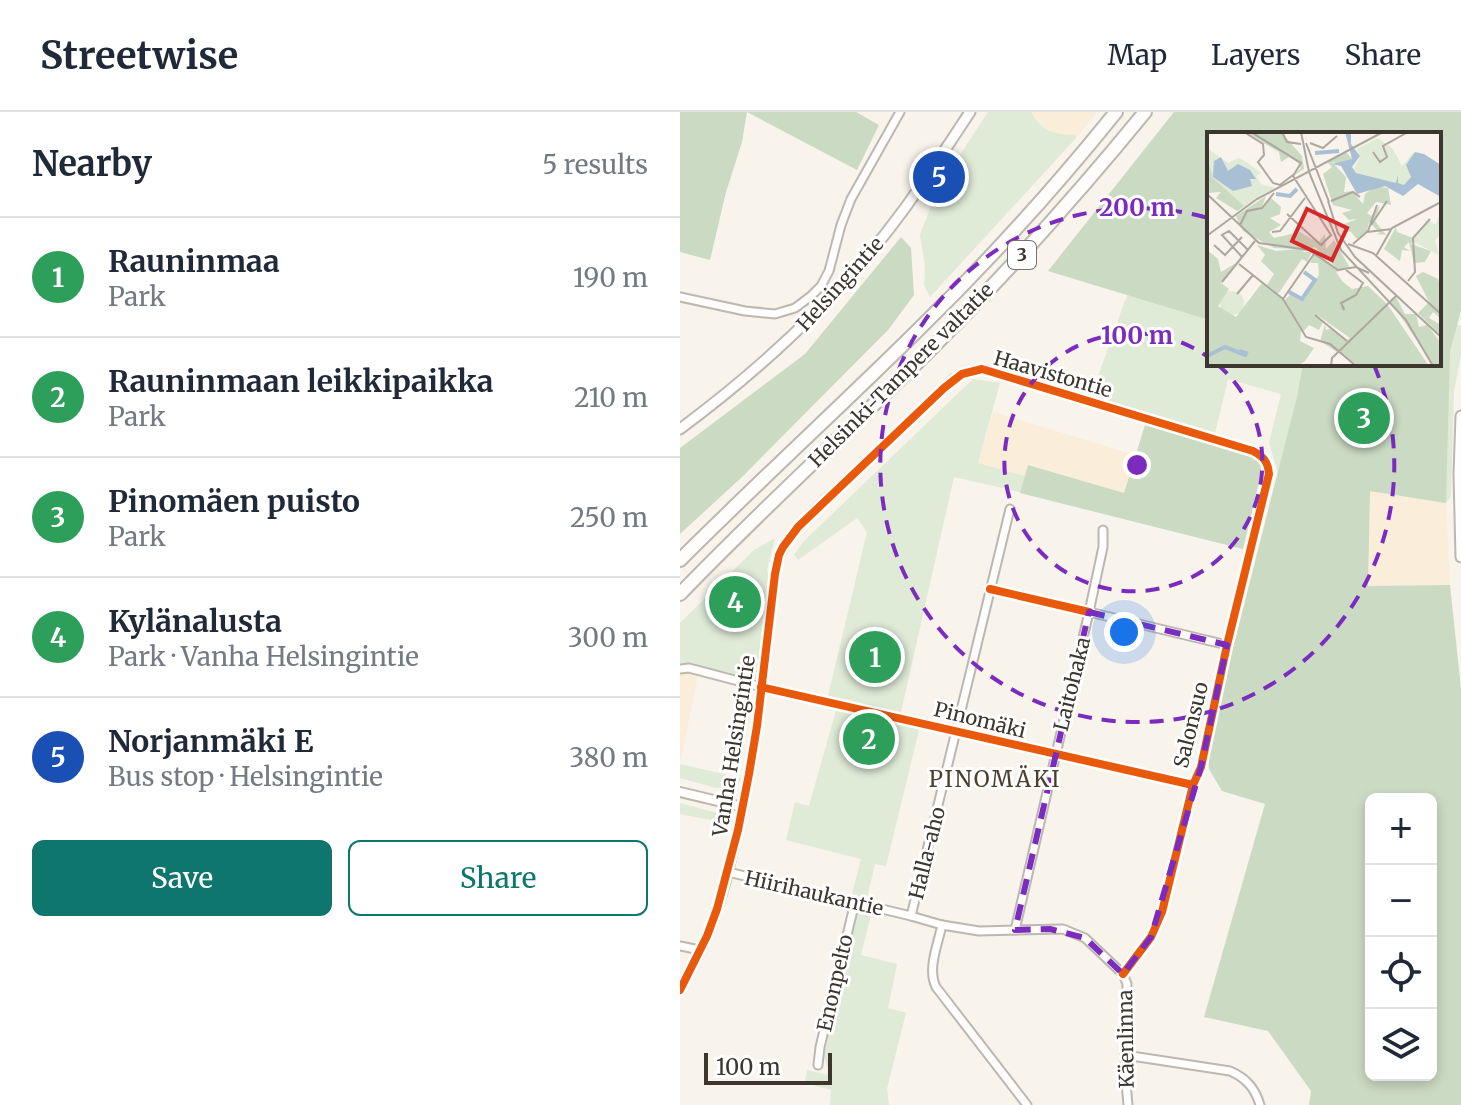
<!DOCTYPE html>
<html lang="en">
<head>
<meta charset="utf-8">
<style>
	body { margin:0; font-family:Merriweather,serif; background:#f2f2f3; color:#1f2937 }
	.controls { position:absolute; right:24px; bottom:24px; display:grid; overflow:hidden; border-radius:12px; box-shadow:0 4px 12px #0003 }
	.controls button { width:72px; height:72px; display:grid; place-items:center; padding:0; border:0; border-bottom:2px solid #e0e1e3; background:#fff; color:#1f2937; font:40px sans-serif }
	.scale { position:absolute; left:24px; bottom:20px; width:128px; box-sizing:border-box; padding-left:8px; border:4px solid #3c362e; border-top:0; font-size:22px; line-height:28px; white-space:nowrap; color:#3c362e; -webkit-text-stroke:6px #fff; paint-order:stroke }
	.you { position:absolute; left:444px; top:520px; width:28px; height:28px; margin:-20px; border:6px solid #fff; border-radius:50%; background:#1a73e8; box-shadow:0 0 0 12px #1a73e833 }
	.badge { display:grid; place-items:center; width:52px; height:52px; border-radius:50%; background:#0f766e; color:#fff; font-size:26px; font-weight:700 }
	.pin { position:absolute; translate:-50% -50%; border:4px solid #fff; box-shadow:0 2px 8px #0006 }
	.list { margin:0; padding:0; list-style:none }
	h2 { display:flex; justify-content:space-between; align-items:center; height:104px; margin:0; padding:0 32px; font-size:34px }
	h2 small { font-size:26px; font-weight:400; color:#747a83 }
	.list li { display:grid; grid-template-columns:52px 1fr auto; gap:24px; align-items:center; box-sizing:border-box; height:120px; padding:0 32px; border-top:2px solid #e0e1e3 }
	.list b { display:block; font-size:30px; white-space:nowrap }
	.list p { margin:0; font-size:26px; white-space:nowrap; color:#747a83 }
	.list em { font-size:26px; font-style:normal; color:#747a83 }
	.actions { display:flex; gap:16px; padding:24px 32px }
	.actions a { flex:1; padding:18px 0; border:2px solid #0f766e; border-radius:12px; text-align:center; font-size:28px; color:#0f766e }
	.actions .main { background:#0f766e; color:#fff }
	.icon { flex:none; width:44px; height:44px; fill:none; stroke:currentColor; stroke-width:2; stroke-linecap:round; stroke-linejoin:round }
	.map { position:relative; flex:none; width:781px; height:993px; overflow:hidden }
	header { display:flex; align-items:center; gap:48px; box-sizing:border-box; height:112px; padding:0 40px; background:#fff; border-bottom:2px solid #e0e1e3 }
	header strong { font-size:38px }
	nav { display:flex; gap:44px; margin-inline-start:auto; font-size:28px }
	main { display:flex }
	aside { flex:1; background:#fff }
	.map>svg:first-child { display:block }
</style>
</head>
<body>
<header>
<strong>Streetwise</strong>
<nav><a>Map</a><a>Layers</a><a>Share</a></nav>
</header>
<main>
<aside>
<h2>Nearby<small>5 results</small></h2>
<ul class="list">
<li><span class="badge" style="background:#2e9e5b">1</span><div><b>Rauninmaa</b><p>Park</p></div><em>190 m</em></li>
<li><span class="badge" style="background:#2e9e5b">2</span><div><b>Rauninmaan leikkipaikka</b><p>Park</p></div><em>210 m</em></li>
<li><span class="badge" style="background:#2e9e5b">3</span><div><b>Pinomäen puisto</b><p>Park</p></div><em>250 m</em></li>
<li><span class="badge" style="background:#2e9e5b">4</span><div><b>Kylänalusta</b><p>Park · Vanha Helsingintie</p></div><em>300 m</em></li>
<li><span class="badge" style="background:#1a4fb4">5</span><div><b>Norjanmäki E</b><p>Bus stop · Helsingintie</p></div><em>380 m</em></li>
</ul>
<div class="actions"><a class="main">Save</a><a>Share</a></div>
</aside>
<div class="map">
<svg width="781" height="993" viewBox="0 0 781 993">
	<rect width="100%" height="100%" fill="#f8f3eb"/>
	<g fill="#faedd9">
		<path d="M 351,0 L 417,0 L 397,25 L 394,23 L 373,22 L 356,9 Z"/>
		<path d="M 313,300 L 455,343 L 444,381 L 348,353 L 345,364 L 298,351 Z"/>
		<path d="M 690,379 L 766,391 L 770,473 L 688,475 Z"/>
		<path d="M 0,560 L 18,563 L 0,652 Z"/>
	</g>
	<g fill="#dfead7">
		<path d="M 308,0 L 351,0 C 362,20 374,22 394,23 L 397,25 L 250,185 L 244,173 L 245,154 L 240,123 L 257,78 Z"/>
		<path d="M 447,183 L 529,208 L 529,252 L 759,252 L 759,207 L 781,214 L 781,243 L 774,279 L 771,384 L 766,391 L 690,379 L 589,395 L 598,361 L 589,331 L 601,282 L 548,267 L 535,321 L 411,284 Z"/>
		<path d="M 293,267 L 320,271 L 298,351 L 345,364 L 563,437 L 327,377 L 274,365 L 221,600 L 271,612 L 270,621 L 240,614 L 206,754 L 195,752 L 187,786 L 172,782 L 181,747 L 106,728 L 115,690 L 129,694 L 157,595 L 106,584 L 93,585 L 95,573 L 148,584 L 187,420 L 177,406 L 118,448 L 114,443 L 123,430 Z"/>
		<path d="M 95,426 L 87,458 L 90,467 L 78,568 L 0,551 L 0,511 L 74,438 Z"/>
		<path d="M 0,652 L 61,666 L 57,674 L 36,676 L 0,666 Z"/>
		<path d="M 0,691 L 44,703 L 46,711 L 0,702 Z"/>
		<path d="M 179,800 L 191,803 L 181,843 L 217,852 L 208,896 L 226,901 L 207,977 L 209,993 L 150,993 L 151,978 L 125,971 L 127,958 L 147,963 L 148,957 L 144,943 L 175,806 Z"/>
	</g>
	<g fill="#cbdac2" fill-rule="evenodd">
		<path d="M 0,0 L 67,0 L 62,30 L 46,80 L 30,148 L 0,140 Z"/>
		<path d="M 67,0 L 176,0 L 199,13 L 177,58 Z"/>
		<path d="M 494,0 L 781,0 L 781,199 L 770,239 L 766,391 L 690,379 L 688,474 L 770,473 L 781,577 L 781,993 L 629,993 L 631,979 L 588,919 L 524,905 L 585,692 L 542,679 L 529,657 L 528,634 L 617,285 L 623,252 L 759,252 L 759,22 L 529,22 L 529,208 L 368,159 ZM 691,687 L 751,687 L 751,963 L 691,963 Z"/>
		<path d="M 221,125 L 231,136 L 234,183 L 208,218 L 62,365 L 0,422 L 0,336 L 125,242 Z"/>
		<path d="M 465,313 L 577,346 L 581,353 L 581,362 L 563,437 L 340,381 L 348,353 L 444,381 Z"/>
	</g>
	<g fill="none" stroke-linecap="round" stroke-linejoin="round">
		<defs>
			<g id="minor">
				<path d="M 0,185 L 65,199 L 95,202 L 115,196 L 131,184 L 141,174 L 149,159 L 161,113 L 171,87 L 220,0"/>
				<path d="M 409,500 L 547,533"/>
				<path d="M 0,557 L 9,556 L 81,575"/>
				<path d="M 63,695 L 77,614 L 95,462 C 99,437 112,421 129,403 L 273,267 C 286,259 296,256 311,259 L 573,339 C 584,345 588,350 589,362 L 547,533 L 521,655 L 513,673 L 482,800 L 471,825 L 443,862"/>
				<path d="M 48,760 L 231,804 L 262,813 L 299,819 L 383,817 L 405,826 L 443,862 L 447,872 L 445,959 L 448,993"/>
				<path d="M 231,804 L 330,397"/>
				<path d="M 262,813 C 258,832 247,857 256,875 L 347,993"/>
				<path d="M 335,818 L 409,500 L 423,435 L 423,418"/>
				<path d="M 0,834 L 20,838"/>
				<path d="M 445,943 L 550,959 C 566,966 575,976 580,993"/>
				<path d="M 138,953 L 140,935 L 175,790"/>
			</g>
			<path id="tertiary" d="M 0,680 L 63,695 C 53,738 45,781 28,822 C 20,841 9,859 0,878"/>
			<g id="secondary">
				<path d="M 781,304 L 779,362 L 781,445"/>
				<path d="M 0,317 C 85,254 163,181 225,96 C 248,64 269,32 290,0"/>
			</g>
			<g id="motorway">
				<path d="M 0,448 C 77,371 158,297 236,220 C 307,151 374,77 436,0"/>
				<path d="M 0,482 C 82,397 169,318 253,235 C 328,160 398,82 465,0"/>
			</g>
		</defs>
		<use href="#minor" stroke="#bcb7b0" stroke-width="11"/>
		<use href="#tertiary" stroke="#bcb7b0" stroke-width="12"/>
		<use href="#secondary" stroke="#bcb7b0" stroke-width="13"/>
		<use href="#motorway" stroke="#bcb7b0" stroke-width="16"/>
		<use href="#minor" stroke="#fefdfc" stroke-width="7"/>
		<use href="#tertiary" stroke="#fefdfc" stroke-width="8"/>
		<use href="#secondary" stroke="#fefdfc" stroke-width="9"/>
		<use href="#motorway" stroke="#fefdfc" stroke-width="12"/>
		<defs>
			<g id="cycleway">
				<path d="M 310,477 L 409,500"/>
				<path d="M 81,575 L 513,673"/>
				<path d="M 0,878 L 27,824 L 37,797 L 58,718 L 69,662 L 77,614 L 95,462 L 99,443 L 103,435 L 118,415 L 264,276 L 282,262 L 302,257 L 573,339 C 584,345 588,350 589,362 L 547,533 L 521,655 L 513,673 L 482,800 L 471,825 L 443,862"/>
			</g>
		</defs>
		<use href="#cycleway" stroke="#fff" stroke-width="13"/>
		<use href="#cycleway" stroke="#e8590c" stroke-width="8"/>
	</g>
	<path fill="none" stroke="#7b2cbf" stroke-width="6" stroke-dasharray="16 10" stroke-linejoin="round" d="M 409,500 L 547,533 L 521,655 L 471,825 L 443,862 L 405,826 L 370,817 L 335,818 Z"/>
	<g fill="none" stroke="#7b2cbf" stroke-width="4" stroke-dasharray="14 10">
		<path d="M537 252A129 129 0 1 1 528 245"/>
		<path d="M694 253A257 257 0 1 1 528 106"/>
	</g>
	<g text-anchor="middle" stroke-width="6" stroke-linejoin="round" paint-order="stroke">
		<rect fill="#fff" stroke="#76726d" stroke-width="2" x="328" y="129" width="28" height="28" rx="6"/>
		<g font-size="18" font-weight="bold" fill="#3c362e">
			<text x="342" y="149">3</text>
		</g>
		<g font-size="20" fill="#3c362e" stroke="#fff">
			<text transform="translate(160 172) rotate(-48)" y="7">Helsingintie</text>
			<text transform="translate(373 262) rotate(16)" y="7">Haavistontie</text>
			<text transform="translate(221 263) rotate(-45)" y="7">Helsinki-Tampere valtatie</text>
			<text transform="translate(392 572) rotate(-76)" y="7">Laitohaka</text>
			<text transform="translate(300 608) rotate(14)" y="7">Pinomäki</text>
			<text transform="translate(511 613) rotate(-76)" y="7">Salonsuo</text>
			<text transform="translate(54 634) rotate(-81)" y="7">Vanha Helsingintie</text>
			<text transform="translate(247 741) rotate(-76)" y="7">Halla-aho</text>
			<text transform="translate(134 781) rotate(13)" y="7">Hiirihaukantie</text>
			<text transform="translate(155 871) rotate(-77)" y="7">Enonpelto</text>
			<text transform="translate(446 927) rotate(-91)" y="7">Käenlinna</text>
		</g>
		<g font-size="22" letter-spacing="2" fill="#4c3f2d" stroke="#fff">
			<text x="315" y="675">PINOMÄKI</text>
		</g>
	</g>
	<g transform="translate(527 20)">
		<rect width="234" height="234" fill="#f8f3eb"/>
		<path d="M 171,6 L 186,17 L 195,34 L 206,21 L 210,24 L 200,32 L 204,45 L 198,53 L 162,48 L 146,39 L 153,25 L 150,17 ZM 0,16 L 21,31 L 32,26 L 41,31 L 54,41 L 49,44 L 54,52 L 68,56 L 31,79 L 10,66 L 14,60 L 5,51 ZM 232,83 L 234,109 L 233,103 L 228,108 L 232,123 L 205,109 L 222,89 L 229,93 ZM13 171a12 12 0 1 1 24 0a12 12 0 1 1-24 0Z" fill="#dfead7"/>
		<path d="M 38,0 L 74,0 L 95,24 L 97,37 L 86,44 L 94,36 L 91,31 L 82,25 L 74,30 L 72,20 ZM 139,20 L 145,27 L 134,33 L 125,30 L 139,45 L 137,60 L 145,59 L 156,72 L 158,62 L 169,54 L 181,56 L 184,73 L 169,70 L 160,81 L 164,84 L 173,73 L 168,89 L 179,103 L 169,102 L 173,101 L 162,90 L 160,99 L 150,107 L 143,99 L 135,102 L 139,98 L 135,93 L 150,87 L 142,88 L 135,81 L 145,78 L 126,73 L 116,42 L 125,35 L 120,30 ZM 1,29 L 6,46 L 37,74 L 30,79 L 9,66 L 14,60 L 0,61 ZM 59,64 L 55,75 L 64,66 L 74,75 L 73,82 L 63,86 L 74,93 L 62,100 L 67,106 L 93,100 L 111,111 L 118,102 L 119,117 L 127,108 L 143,136 L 129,140 L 135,149 L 145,157 L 161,154 L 180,172 L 222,234 L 152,234 L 113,209 L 118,192 L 119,198 L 125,196 L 139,209 L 143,206 L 109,182 L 116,190 L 112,198 L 102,193 L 96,200 L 78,168 L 84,162 L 95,169 L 112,143 L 111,131 L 103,131 L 108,121 L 130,136 L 108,115 L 95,120 L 105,120 L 100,130 L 95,127 L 71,162 L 60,153 L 67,142 L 54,129 L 58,123 L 50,113 L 69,119 L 90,117 L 67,116 L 36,99 L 29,84 ZM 189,95 L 190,100 L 206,106 L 204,112 L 224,119 L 218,130 L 207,131 L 202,110 L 197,115 L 203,119 L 195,118 L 193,129 L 177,117 ZM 0,118 L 11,127 L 14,140 L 29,131 L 14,151 L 22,157 L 11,174 L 29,185 L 55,151 L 75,167 L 94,199 L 93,209 L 107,216 L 98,229 L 91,234 L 0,234 ZM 216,140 L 231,147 L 234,156 L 234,187 L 226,180 L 222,186 L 234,193 L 234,204 L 211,181 L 222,170 L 209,144 ZM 189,165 L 198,182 L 209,182 L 212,195 L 220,193 L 234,211 L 234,234 L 227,234 L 184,170 Z" fill="#cbdac2"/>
		<path d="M 138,0 L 144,0 L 144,12 L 153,24 L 145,35 L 149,41 L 189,51 L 191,43 L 191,51 L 197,53 L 204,45 L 199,33 L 208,20 L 217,22 L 234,33 L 234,65 L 211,52 L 196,64 L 178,54 L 150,62 L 134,34 L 125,32 L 145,27 ZM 14,25 L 21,39 L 31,32 L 43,38 L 49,47 L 43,47 L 45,54 L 26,59 L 6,45 L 7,29 Z" fill="#a9c0d4"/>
		<path fill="none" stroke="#a9c0d4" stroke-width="4" d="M 108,21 L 132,19M 69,62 L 83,64 L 90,57M 82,160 L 95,167 L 108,148 L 97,140M 0,224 L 18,215 L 38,223 L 39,221 L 32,219"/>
		<path fill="none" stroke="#ada79f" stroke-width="2" d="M 37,0 L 56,12 L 57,23 L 51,30 L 66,51 L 73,53 L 86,43M 44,0 L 94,31 L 86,44 L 124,103 L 114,113 L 80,82M 75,0 L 80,10 L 94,12M 94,0 L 102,40 L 134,118 L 199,188 L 226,234M 99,11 L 122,70M 103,11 L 116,16 L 130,4M 166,20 L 173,30 L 180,25 L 176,14 L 201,0M 0,62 L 52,111 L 102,118 L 131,138 L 149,135 L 162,141M 121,69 L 131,101 L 148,125 L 234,205M 124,69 L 146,60 L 153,65M 33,93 L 40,79 L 55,76 L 67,61M 164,93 L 180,69M 65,100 L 73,99 L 98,66M 160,100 L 185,97M 1,103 L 50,67 L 176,0M 141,112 L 166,121 L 234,182M 146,112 L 161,99 L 170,73M 7,113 L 18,123 L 35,105M 169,124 L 185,96 L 234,70M 35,125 L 15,103 L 22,99 L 41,118M 32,132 L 76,167 L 99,205 L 123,212 L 149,234M 201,149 L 208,140 L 206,106 L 223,87M 15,150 L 48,109M 30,162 L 46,143M 76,167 L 107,122M 136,174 L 137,178 L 134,171 L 149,163 L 156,151 L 139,138M 108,183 L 140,209M 124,234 L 125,226 L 189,164"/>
		<path fill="#d62828" fill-opacity="0.15" stroke="#d62828" stroke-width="4" d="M 100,77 L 140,96 L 125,128 L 85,109 Z"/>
		<rect width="234" height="234" fill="none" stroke="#3c362e" stroke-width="4"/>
	</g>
	<circle cx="457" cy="353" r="12" fill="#7b2cbf" stroke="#fff" stroke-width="4"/>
	<g font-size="24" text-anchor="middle" font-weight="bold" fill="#7b2cbf" stroke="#fff" stroke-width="6" stroke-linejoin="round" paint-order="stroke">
		<text x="457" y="104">200 m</text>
		<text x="457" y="232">100 m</text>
	</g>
</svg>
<div class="controls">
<button>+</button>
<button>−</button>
<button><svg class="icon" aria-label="locate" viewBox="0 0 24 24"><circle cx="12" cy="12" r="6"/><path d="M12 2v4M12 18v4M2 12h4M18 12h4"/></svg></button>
<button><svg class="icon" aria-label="layers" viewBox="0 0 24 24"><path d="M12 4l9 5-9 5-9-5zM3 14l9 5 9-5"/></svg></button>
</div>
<div class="scale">100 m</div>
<div class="you"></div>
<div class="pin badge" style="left:195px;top:545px;background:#2e9e5b">1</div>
<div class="pin badge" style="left:189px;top:627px;background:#2e9e5b">2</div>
<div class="pin badge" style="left:684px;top:306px;background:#2e9e5b">3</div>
<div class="pin badge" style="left:55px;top:490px;background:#2e9e5b">4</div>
<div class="pin badge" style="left:259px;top:65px;background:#1a4fb4">5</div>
</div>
</main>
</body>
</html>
